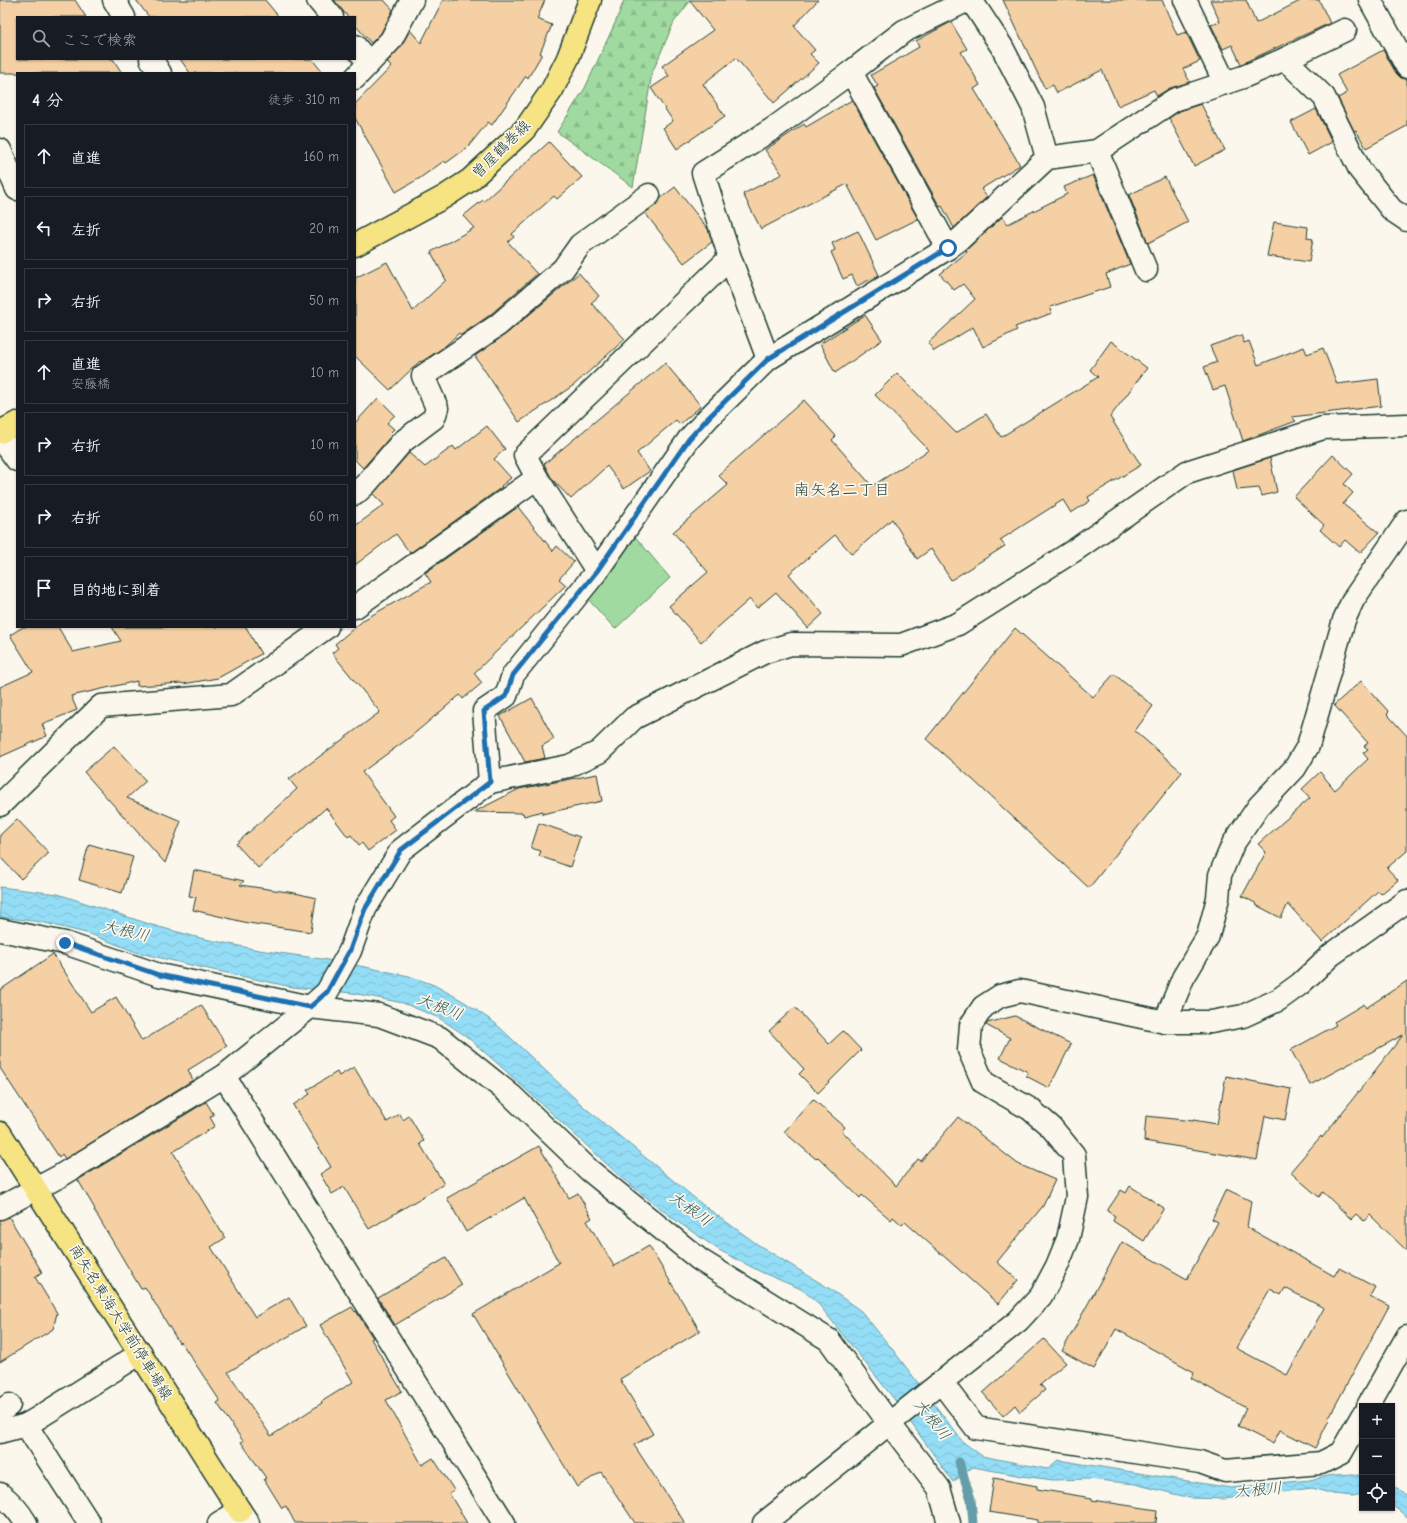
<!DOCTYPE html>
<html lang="ja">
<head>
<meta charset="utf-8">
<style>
	body { margin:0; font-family:"Comic Neue","Klee One",sans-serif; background:#242831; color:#f1f3f6 }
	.controls { position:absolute; right:12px; bottom:12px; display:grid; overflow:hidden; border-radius:0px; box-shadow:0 1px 3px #0004 }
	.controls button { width:36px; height:36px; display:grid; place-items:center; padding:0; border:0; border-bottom:1px solid #363941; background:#171b24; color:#f1f3f6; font:20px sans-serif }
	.stop { position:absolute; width:12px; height:12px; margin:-9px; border:3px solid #1f6fb2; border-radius:50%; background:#fff }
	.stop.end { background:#1f6fb2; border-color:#fff; box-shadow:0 1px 4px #0008 }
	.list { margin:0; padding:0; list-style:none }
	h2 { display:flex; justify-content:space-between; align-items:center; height:52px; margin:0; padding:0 16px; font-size:17px }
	h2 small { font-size:13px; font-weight:400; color:#9ea1a6 }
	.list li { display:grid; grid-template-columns:26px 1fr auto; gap:12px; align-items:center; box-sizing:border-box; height:64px; margin:0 8px 8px; padding:0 8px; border:1px solid #363941; border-radius:0px }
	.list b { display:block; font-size:15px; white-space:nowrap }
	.list p { margin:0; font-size:13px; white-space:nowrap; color:#9ea1a6 }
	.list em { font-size:13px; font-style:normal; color:#9ea1a6 }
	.icon { flex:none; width:22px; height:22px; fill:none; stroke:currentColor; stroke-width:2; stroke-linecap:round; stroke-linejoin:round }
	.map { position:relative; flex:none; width:1407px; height:1523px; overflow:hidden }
	.search { position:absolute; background:#171b24; box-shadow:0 1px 3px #0004; left:16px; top:16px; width:340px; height:44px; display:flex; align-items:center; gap:10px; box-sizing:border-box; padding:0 14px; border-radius:0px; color:#9ea1a6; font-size:15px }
	.panel { position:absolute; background:#171b24; box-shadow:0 1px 3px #0004; left:16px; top:72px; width:340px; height:556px; border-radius:0px }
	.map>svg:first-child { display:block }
</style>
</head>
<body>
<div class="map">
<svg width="1407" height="1523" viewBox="0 0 1407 1523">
	<defs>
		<pattern id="forest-firs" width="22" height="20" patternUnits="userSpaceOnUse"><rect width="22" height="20" fill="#a0daa0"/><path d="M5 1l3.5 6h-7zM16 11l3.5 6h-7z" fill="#89bc8a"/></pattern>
		<pattern id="water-waves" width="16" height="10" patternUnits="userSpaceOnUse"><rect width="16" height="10" fill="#94ddf6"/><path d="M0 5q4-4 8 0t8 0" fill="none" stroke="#7fbfd4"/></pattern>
	</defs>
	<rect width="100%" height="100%" fill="#fbf7ec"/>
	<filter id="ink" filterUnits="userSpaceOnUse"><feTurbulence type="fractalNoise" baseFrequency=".025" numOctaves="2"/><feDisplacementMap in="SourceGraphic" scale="8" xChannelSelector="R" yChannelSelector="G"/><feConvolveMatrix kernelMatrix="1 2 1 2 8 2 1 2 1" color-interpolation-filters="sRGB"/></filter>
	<g filter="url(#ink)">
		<path fill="#a0daa0" stroke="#608c6a" d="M 633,534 L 670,578 L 615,629 L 587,598 Z"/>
		<path fill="url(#forest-firs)" stroke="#608c6a" d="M 624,0 L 691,0 L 674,22 L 652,73 L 633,187 L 557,132 L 585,88 L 616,21 Z"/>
		<g fill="url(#water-waves)" stroke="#659da8">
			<path d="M 0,887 L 58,894 L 152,925 L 200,938 L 259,950 L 322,959 L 365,967 L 409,976 L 434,985 L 463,1001 L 495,1023 L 583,1106 L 703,1205 L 757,1244 L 830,1289 L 861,1311 L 893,1350 L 963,1442 L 982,1456 L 1047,1469 L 1058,1460 L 1231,1488 L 1309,1480 L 1333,1475 L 1354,1474 L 1362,1476 L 1362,1494 L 1353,1496 L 1333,1494 L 1312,1488 L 1224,1499 L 1190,1498 L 1135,1484 L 1089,1479 L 1053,1480 L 1022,1476 L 973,1467 L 953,1482 L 894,1399 L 816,1301 L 801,1289 L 761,1272 L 719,1250 L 678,1222 L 624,1180 L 507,1072 L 466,1036 L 439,1018 L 403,1003 L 352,993 L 292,987 L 199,967 L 136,952 L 90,934 L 41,922 L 0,917 Z"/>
			<path d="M 1392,1486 L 1399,1489 L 1407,1496 L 1407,1517 L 1392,1505 Z"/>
		</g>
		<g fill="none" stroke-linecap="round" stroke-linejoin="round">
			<path stroke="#659da8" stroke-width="9" d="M 959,1462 L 971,1499 L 973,1523"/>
		</g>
		<g fill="#f4d0a4" stroke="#1f3d34" fill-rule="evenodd">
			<path d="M 0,0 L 75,0 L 86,17 L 17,17 L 17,59 L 113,59 L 122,73 L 0,73 Z"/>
			<path d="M 136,0 L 265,0 L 279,17 L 149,17 Z"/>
			<path d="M 334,0 L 384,0 L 393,10 L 381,33 L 371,43 L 355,25 L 355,17 L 348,17 Z"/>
			<path d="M 443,0 L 545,0 L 537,19 L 552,25 L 540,53 L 542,54 L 528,78 L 526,76 L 492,125 L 488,122 L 468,147 L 446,163 L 444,161 L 420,178 L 396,192 L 355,118 L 355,104 L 391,67 L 387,62 L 400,48 L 410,30 L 421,43 Z"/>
			<path d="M 689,0 L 818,0 L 794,26 L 815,50 L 810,54 L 819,63 L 774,103 L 736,58 L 703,84 L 725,116 L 677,149 L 663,128 L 673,121 L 651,88 L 669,76 L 662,66 L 713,30 Z"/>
			<path d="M 1003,0 L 1162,0 L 1177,35 L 1186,32 L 1200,61 L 1183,69 L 1190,82 L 1170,88 L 1157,96 L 1154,90 L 1118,106 L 1102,70 L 1057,93 L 1053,85 L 1045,89 Z"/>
			<path d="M 1210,0 L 1246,0 L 1256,23 L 1302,0 L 1319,0 L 1330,23 L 1241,64 L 1232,45 L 1223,49 L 1211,25 L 1220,22 Z"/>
			<path d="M 951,22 L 967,49 L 961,52 L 980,85 L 974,89 L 1020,165 L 981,189 L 987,197 L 954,228 L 942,206 L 940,207 L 874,88 L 878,86 L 871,75 L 919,47 L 916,41 Z"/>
			<path d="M 1383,50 L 1396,73 L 1401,78 L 1407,79 L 1407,126 L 1366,148 L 1356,130 L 1354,131 L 1338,98 L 1347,93 L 1337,75 Z"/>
			<path d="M 180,59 L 312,59 L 323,73 L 190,73 Z"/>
			<path d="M 852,100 L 918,219 L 876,240 L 847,184 L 761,229 L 743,194 L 782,174 L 765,150 L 804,124 L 806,127 Z"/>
			<path d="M 1201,104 L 1225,150 L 1194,166 L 1169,118 L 1180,111 Z"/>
			<path d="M 1316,109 L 1332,142 L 1308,155 L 1291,122 Z"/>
			<path d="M 549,142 L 582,177 L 557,199 L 554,196 L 512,234 L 514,237 L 508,242 L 537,274 L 490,315 L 461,335 L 459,333 L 443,348 L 421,362 L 420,361 L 390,390 L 355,356 L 355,278 L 387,262 L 413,311 L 446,280 L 431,252 L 474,228 L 463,216 L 483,200 L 484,201 Z"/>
			<path d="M 1093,175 L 1130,264 L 1106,274 L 1110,287 L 1050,307 L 1052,313 L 1015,327 L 1017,330 L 983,347 L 973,327 L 934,351 L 928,343 L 975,299 L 963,284 L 954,290 L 940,274 L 967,252 L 966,250 L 1002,217 L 1008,224 L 1067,194 L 1064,187 Z"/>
			<path d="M 1165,177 L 1188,222 L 1148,243 L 1129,195 Z"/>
			<path d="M 675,187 L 708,229 L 712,242 L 684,263 L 645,213 L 656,205 L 661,198 Z"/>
			<path d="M 1274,222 L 1308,227 L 1307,238 L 1313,239 L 1309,262 L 1267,256 Z"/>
			<path d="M 858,231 L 879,275 L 857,286 L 852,275 L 843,279 L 831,252 L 835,250 L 832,243 Z"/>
			<path d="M 579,273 L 599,296 L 591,303 L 625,339 L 574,385 L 519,422 L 475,356 L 506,334 Z"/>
			<path d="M 865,315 L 882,340 L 835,373 L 820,344 Z"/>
			<path d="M 1241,335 L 1244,343 L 1249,341 L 1258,365 L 1304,347 L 1307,354 L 1323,348 L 1337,384 L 1378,379 L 1381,406 L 1292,417 L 1296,421 L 1243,441 L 1225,386 L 1213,390 L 1204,367 L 1217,362 L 1210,346 Z"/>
			<path d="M 1111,341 L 1147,368 L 1110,417 L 1141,465 L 1088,497 L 1090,501 L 1071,513 L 1063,500 L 1000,540 L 1005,546 L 951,580 L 931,549 L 917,559 L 892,519 L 852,554 L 835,535 L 789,574 L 823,614 L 808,628 L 776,592 L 757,608 L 750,599 L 701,642 L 669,606 L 708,572 L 673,532 L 728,485 L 718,475 L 804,400 L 836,436 L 832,440 L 872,486 L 929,450 L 875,395 L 897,373 L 956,433 L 986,414 L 1001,437 L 1098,377 L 1090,370 Z"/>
			<path d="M 665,363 L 701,406 L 680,424 L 676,420 L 637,453 L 650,471 L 624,489 L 607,466 L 571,499 L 552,479 L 544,464 Z"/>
			<path d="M 378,398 L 395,415 L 387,423 L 394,429 L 389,434 L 391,436 L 363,468 L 355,460 L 355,423 Z"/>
			<path d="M 487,426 L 505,449 L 494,459 L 511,478 L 501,486 L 502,487 L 410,553 L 396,534 L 355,565 L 355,526 L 384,505 L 373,494 L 409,453 L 425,467 L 453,446 L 456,450 Z"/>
			<path d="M 1333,455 L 1353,474 L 1344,484 L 1353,493 L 1343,504 L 1379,533 L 1360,553 L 1345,540 L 1339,547 L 1320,530 L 1324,525 L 1294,497 Z"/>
			<path d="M 1270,458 L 1277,492 L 1262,496 L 1259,488 L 1237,490 L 1233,470 Z"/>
			<path d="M 518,507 L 553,551 L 557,546 L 574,562 L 559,579 L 566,585 L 474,673 L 482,683 L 463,699 L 460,695 L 409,738 L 362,772 L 394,816 L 389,820 L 396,830 L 368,851 L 362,843 L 359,845 L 351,835 L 348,837 L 326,808 L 258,868 L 236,844 L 297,789 L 289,779 L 380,712 L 332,653 L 338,648 L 335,644 L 365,619 L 431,582 L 425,573 Z"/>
			<path d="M 23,627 L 58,627 L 73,652 L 121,641 L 112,627 L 246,627 L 261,654 L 218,678 L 183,684 L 182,683 L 137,686 L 137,681 L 71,696 L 77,710 L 42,724 L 47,736 L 0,757 L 0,687 L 33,672 L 10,635 Z"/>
			<path d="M 1015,628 L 1093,697 L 1114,674 L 1153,706 L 1135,731 L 1182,772 L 1089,888 L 972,779 L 926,739 Z"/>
			<path d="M 1361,681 L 1389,712 L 1387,714 L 1407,736 L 1407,851 L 1387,868 L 1398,880 L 1381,894 L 1378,891 L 1322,942 L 1288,904 L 1281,918 L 1256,905 L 1257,904 L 1242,896 L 1266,852 L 1258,844 L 1310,798 L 1302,789 L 1320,772 L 1335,790 L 1368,759 L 1363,753 L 1368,749 L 1364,746 L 1368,743 L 1334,705 Z"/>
			<path d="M 532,698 L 554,739 L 542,746 L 545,758 L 525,762 L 500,716 Z"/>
			<path d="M 114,746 L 146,781 L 127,798 L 181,821 L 165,863 L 84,772 Z"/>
			<path d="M 597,774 L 602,801 L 542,814 L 543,811 L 524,816 L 523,813 L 474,812 L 519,789 Z"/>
			<path d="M 17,819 L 49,853 L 21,879 L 0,857 L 0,835 Z"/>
			<path d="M 539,823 L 580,837 L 570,867 L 539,856 L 541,851 L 531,848 Z"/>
			<path d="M 89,844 L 133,857 L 122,893 L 79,880 Z"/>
			<path d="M 194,870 L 244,881 L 240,885 L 295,893 L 316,898 L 311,932 L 248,923 L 193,910 L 196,897 L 189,896 Z"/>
			<path d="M 53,954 L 91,1012 L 116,997 L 142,1041 L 201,1005 L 227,1046 L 188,1070 L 193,1080 L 65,1159 L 62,1154 L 59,1157 L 0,1068 L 0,990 Z"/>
			<path d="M 1407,981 L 1407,1251 L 1370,1215 L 1364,1221 L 1356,1214 L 1351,1219 L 1323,1192 L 1319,1197 L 1290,1172 L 1321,1136 L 1322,1138 L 1403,1035 L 1310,1085 L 1291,1050 L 1336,1025 L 1334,1022 L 1364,1004 L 1366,1008 Z"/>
			<path d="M 795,1007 L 829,1044 L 843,1031 L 861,1050 L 818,1093 L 799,1074 L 804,1069 L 769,1031 Z"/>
			<path d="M 1015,1016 L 1071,1044 L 1049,1088 L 1026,1076 L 1028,1072 L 1000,1058 L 1010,1038 L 986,1025 L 987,1023 Z"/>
			<path d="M 354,1067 L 387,1122 L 400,1114 L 403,1120 L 409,1116 L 424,1141 L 420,1144 L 444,1184 L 369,1229 L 344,1187 L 332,1194 L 320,1174 L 331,1167 L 293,1105 L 310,1094 L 307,1090 L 337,1072 L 339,1076 Z"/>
			<path d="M 1226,1076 L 1291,1089 L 1285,1120 L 1265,1116 L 1257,1160 L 1144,1141 L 1146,1116 L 1193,1121 L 1193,1120 L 1217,1124 Z"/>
			<path d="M 813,1099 L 845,1127 L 842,1131 L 896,1186 L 918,1159 L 921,1161 L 958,1117 L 1018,1164 L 1055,1180 L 1043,1206 L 997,1262 L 1018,1280 L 998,1304 L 905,1222 L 902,1225 L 893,1217 L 891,1220 L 862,1195 L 860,1198 L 818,1157 L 816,1159 L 784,1132 Z"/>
			<path d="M 206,1102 L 214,1115 L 210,1117 L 215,1126 L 173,1152 L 225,1238 L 211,1247 L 255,1317 L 289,1297 L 306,1326 L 228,1372 L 271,1436 L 322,1403 L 321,1402 L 353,1382 L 320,1325 L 352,1307 L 355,1312 L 356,1311 L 373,1338 L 371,1339 L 402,1391 L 386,1400 L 422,1465 L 433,1458 L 454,1490 L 449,1493 L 467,1523 L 295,1523 L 286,1506 L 282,1508 L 264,1479 L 266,1478 L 241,1442 L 243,1441 L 217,1403 L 220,1401 L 181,1342 L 179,1343 L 145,1287 L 141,1289 L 94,1210 L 95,1209 L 78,1180 Z"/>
			<path d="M 539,1146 L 569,1198 L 578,1193 L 592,1218 L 587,1221 L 614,1266 L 649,1246 L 700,1331 L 620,1379 L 653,1434 L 634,1445 L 685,1523 L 635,1523 L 601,1472 L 577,1487 L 473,1314 L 559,1263 L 524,1198 L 466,1232 L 447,1198 Z"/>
			<path d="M 1130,1186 L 1164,1208 L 1144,1241 L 1113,1221 L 1115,1216 L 1107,1211 L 1121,1190 L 1126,1193 Z"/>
			<path d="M 1226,1189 L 1251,1201 L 1247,1227 L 1334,1276 L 1339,1268 L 1375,1287 L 1370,1296 L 1389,1306 L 1328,1419 L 1329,1420 L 1315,1448 L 1280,1430 L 1273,1444 L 1238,1426 L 1246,1408 L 1191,1378 L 1194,1372 L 1116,1329 L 1094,1369 L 1062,1351 L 1122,1242 L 1187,1279 L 1218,1222 L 1212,1219 ZM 1285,1288 L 1324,1308 L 1287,1375 L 1236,1348 L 1270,1289 L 1281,1295 Z"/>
			<path d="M 9,1217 L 42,1272 L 35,1277 L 57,1313 L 53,1329 L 0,1362 L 0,1220 Z"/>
			<path d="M 446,1258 L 462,1285 L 395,1325 L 378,1298 Z"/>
			<path d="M 1044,1339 L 1066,1363 L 1040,1384 L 1045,1390 L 1020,1412 L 1015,1405 L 1003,1416 L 983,1393 Z"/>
			<path d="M 994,1478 L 1037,1486 L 1037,1489 L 1092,1498 L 1092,1500 L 1157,1510 L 1156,1523 L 1038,1523 L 1038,1520 L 989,1512 Z"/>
		</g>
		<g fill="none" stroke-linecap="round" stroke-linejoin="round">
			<defs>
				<g id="minor">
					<path d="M 114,0 L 124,17"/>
					<path d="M 318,0 L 332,17"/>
					<path d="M 971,0 L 1002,47 L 1033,107 L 1047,158"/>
					<path d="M 1185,0 L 1225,83"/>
					<path d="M 1370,0 L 1407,67"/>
					<path d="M 355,46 L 369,63"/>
					<path d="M 151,59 L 160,73"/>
					<path d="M 1285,59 L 1345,30"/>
					<path d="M 851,72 L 948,248"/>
					<path d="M 355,78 L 391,40 L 412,0"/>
					<path d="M 0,150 L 17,189"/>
					<path d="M 1097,151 L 1146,270"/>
					<path d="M 768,359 L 730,258 L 703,173 L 774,128 L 851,72 L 904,31 L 968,0"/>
					<path d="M 0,437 L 17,460"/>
					<path d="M 355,494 L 366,484 L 402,442 L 434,418 L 437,408 L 423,376 L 498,325 L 563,269 L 580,245 L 649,195"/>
					<path d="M 597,571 L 537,478 L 525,455 L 730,258"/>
					<path d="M 355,607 L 537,478"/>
					<path d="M 490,782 L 484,711 L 506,696 L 513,675 L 597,571 L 689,439 L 709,417 L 768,359 L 948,248 L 959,240 L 1047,158 L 1097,151 L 1174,100 L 1243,77 L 1285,59 L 1324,97 L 1360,170 L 1392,210 L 1407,220"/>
					<path d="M 0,805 L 101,706 L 231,695 L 327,627"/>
					<path d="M 0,930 L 65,943 L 159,975 L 310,1007 L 379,1015 L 440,1038 L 512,1096 L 589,1170 L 700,1260 L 829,1340 L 889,1423 L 939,1488 L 949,1523"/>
					<path d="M 1165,1022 L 1183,978 L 1208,936 L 1218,898 L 1220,875 L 1233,844 L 1259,806 L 1295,768 L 1308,746 L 1344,620 L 1353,600 L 1407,521"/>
					<path d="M 224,1076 L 504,1523"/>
					<path d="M 0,1208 L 60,1176 L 224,1076 L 310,1007 L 327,992 L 350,951 L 365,909 L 401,850 L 490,782 L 569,766 L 599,752 L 634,718 L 765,652 L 791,644 L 901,645 L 958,624 L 1075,550 L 1187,472 L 1323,428 L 1407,425"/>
					<path d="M 941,1382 L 976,1428 L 1200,1462 L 1225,1471 L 1321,1463 L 1341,1453 L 1362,1416"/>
					<path d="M 1368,1406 L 1407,1337"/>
					<path d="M 0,1412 L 9,1405"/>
					<path d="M 26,1425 L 89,1523"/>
					<path d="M 0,1432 L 26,1425 L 38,1418 L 141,1353"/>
					<path d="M 0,1494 C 11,1502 19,1511 26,1523"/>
					<path d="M 219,1523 L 240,1511 L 248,1523"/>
					<path d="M 764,1523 L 1018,1321 L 1041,1296 L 1057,1266 L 1068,1239 L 1077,1197 L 1074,1155 L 1051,1127 L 1030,1109 L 983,1082 L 969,1050 L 971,1025 L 983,1007 L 1000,996 L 1020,991 L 1165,1022 L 1211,1022 L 1243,1016 L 1278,1000 L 1300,984 L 1331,955 L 1407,901"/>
				</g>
				<g id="major">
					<path d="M 355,245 L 444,197 L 470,180 L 525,129 L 552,90 L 568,58 L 590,0"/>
					<path d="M 0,432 L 17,423"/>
					<path d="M 0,1133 L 240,1511"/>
				</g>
			</defs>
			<use href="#minor" stroke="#1f3d34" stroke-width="25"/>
			<use href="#major" stroke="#1f3d34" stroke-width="25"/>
			<use href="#minor" stroke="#fbf7ec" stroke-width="22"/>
			<use href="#major" stroke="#f6e381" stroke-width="22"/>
		</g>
	</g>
	<g fill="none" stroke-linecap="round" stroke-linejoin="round" filter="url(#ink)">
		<path stroke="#1f6fb2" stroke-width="5" d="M 65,943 L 159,975 L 310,1007 L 327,992 L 350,950 L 365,909 L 401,850 L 490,782 L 484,711 L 506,696 L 513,675 L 597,571 L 689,439 L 709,417 L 768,359 L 948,248"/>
	</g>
	<g text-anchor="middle" stroke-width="3.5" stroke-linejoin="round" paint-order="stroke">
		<g font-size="15" fill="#1f3d34" stroke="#fbf7ec">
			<text transform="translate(501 149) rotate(-45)" y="5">曽屋鶴巻線</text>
			<text transform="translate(121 1322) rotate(58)" y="5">南矢名東海大学前停車場線</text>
		</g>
		<g font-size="16" fill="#1f3d34" stroke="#fbf7ec">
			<text x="842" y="495">南矢名二丁目</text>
		</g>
		<g font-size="16" font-style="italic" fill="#365d5b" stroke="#fbf7ec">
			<text transform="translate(126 930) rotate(13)" y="6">大根川</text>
			<text transform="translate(440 1006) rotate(21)" y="6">大根川</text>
			<text transform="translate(691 1208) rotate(36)" y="6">大根川</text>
			<text transform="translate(933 1419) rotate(51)" y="6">大根川</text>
			<text transform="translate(1258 1489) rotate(-5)" y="6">大根川</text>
		</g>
	</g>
</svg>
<div class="controls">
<button>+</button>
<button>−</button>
<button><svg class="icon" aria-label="locate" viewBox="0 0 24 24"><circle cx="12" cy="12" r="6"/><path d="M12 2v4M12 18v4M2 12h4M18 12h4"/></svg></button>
</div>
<div class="stop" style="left:948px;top:248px"></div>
<div class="stop end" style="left:65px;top:943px"></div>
<div class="search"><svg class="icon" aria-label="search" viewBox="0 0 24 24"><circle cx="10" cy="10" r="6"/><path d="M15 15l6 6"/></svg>ここで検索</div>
<section class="panel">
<h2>4 分<small>徒歩 · 310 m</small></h2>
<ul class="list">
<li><svg class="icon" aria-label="ahead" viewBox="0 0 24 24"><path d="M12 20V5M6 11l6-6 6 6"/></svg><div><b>直進</b></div><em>160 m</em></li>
<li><svg class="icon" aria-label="left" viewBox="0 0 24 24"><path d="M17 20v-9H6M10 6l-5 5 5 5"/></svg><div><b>左折</b></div><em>20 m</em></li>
<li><svg class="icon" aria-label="right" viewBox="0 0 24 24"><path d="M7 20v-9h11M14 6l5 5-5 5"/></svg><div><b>右折</b></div><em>50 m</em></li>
<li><svg class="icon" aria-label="ahead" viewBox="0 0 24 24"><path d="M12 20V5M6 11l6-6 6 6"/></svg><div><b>直進</b><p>安藤橋</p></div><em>10 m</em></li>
<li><svg class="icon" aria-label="right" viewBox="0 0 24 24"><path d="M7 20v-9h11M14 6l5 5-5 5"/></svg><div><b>右折</b></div><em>10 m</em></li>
<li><svg class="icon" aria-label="right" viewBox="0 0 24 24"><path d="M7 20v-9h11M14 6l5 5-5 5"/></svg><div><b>右折</b></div><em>60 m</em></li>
<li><svg class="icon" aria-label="arrive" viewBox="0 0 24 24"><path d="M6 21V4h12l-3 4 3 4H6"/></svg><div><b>目的地に到着</b></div></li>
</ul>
</section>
</div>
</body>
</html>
